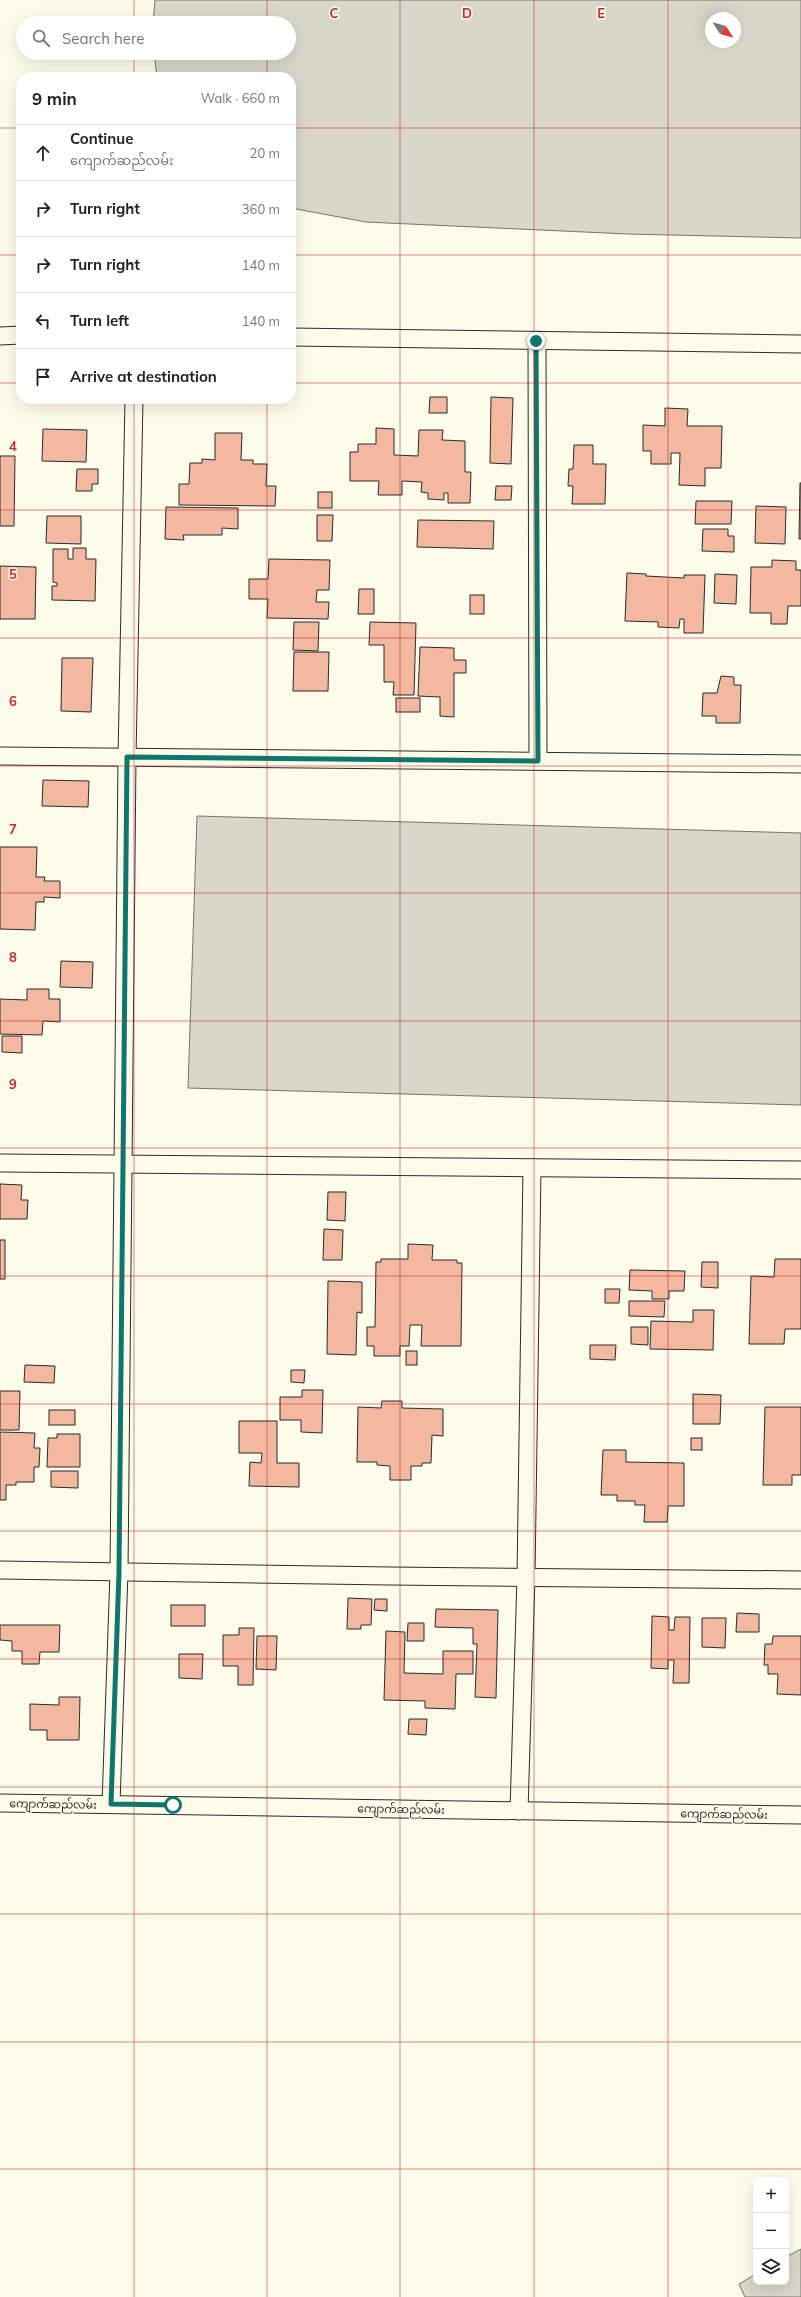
<!DOCTYPE html>
<html lang="en">
<head>
<meta charset="utf-8">
<style>
	body { margin:0; font-family:Mulish,"Noto Sans Myanmar",sans-serif; background:#f6f6f6; color:#222 }
	.controls { position:absolute; right:12px; bottom:12px; display:grid; overflow:hidden; border-radius:8px; box-shadow:0 4px 16px #0002 }
	.controls button { width:36px; height:36px; display:grid; place-items:center; padding:0; border:0; border-bottom:1px solid #e0e0e0; background:#fff; color:#222; font:20px sans-serif }
	.compass { position:absolute; left:705px; top:12px; width:36px; height:36px; border-radius:50%; background:#fff; box-shadow:0 4px 16px #0002; rotate:126deg }
	.stop { position:absolute; width:12px; height:12px; margin:-9px; border:3px solid #0f766e; border-radius:50%; background:#fff }
	.stop.end { background:#0f766e; border-color:#fff; box-shadow:0 1px 4px #0008 }
	.list { margin:0; padding:0; list-style:none }
	h2 { display:flex; justify-content:space-between; align-items:center; height:52px; margin:0; padding:0 16px; font-size:17px }
	h2 small { font-size:13px; font-weight:400; color:#767676 }
	.list li { display:grid; grid-template-columns:26px 1fr auto; gap:12px; align-items:center; box-sizing:border-box; height:56px; padding:0 16px; border-top:1px solid #e0e0e0 }
	.list b { display:block; font-size:15px; white-space:nowrap }
	.list p { margin:0; font-size:13px; white-space:nowrap; color:#767676 }
	.list em { font-size:13px; font-style:normal; color:#767676 }
	.icon { flex:none; width:22px; height:22px; fill:none; stroke:currentColor; stroke-width:2; stroke-linecap:round; stroke-linejoin:round }
	.map { position:relative; flex:none; width:801px; height:2297px; overflow:hidden }
	.search { position:absolute; background:#fff; box-shadow:0 4px 16px #0002; left:16px; top:16px; width:280px; height:44px; display:flex; align-items:center; gap:10px; box-sizing:border-box; padding:0 14px; border-radius:22px; color:#767676; font-size:15px }
	.panel { position:absolute; background:#fff; box-shadow:0 4px 16px #0002; left:16px; top:72px; width:280px; height:332px; border-radius:16px }
	.map>svg:first-child { display:block }
</style>
</head>
<body>
<div class="map">
<svg width="801" height="2297" viewBox="0 0 801 2297">
	<rect width="100%" height="100%" fill="#fdfbea"/>
	<g fill="#d8d7c9" stroke="#74746e" fill-rule="evenodd">
		<path d="M 155,0 L 801,0 L 801,238 L 628,234 L 366,222 L 291,208 L 291,77 L 157,77 L 154,53 L 289,53 L 289,23 L 153,23 ZM 711,18 L 735,18 L 735,42 L 711,42 Z"/>
		<path d="M 197,816 L 801,833 L 801,1105 L 188,1088 Z"/>
		<path d="M 801,2249 L 801,2297 L 745,2297 L 739,2284 L 756,2274 L 756,2282 L 786,2282 L 786,2257 Z"/>
	</g>
	<g fill="#f2b8a0" stroke="#2b2b2b">
		<path d="M 430,397 L 447,397 L 447,413 L 429,413 Z"/>
		<path d="M 491,397 L 513,398 L 511,464 L 490,463 Z"/>
		<path d="M 665,408 L 688,409 L 687,426 L 722,426 L 721,468 L 705,468 L 705,486 L 679,485 L 680,453 L 671,453 L 671,464 L 651,464 L 651,451 L 643,451 L 643,425 L 665,426 Z"/>
		<path d="M 376,428 L 394,429 L 394,455 L 418,456 L 419,430 L 443,430 L 442,440 L 465,441 L 465,472 L 471,472 L 470,503 L 448,503 L 448,493 L 444,493 L 444,500 L 428,499 L 428,493 L 421,492 L 422,482 L 402,481 L 402,495 L 378,495 L 379,481 L 350,481 L 350,452 L 358,452 L 358,444 L 376,444 Z"/>
		<path d="M 43,429 L 87,430 L 86,462 L 42,461 Z"/>
		<path d="M 215,433 L 242,433 L 241,460 L 253,460 L 253,464 L 267,464 L 266,486 L 276,486 L 275,506 L 179,505 L 179,484 L 189,484 L 190,463 L 202,463 L 202,459 L 215,460 Z"/>
		<path d="M 574,445 L 593,445 L 593,464 L 606,464 L 605,504 L 572,504 L 573,486 L 568,486 L 569,469 L 573,469 Z"/>
		<path d="M 0,456 L 15,456 L 14,526 L 0,526 Z"/>
		<path d="M 77,469 L 98,469 L 98,484 L 92,484 L 92,491 L 76,491 Z"/>
		<path d="M 800,483 L 801,483 L 801,539 L 799,539 Z"/>
		<path d="M 496,486 L 512,486 L 511,500 L 495,500 Z"/>
		<rect x="318" y="492" width="14" height="16"/>
		<path d="M 696,501 L 732,501 L 731,524 L 695,524 Z"/>
		<path d="M 756,506 L 786,507 L 785,544 L 755,543 Z"/>
		<path d="M 166,507 L 238,508 L 238,529 L 222,528 L 222,535 L 183,535 L 184,540 L 165,539 Z"/>
		<path d="M 317,515 L 333,515 L 332,541 L 317,541 Z"/>
		<path d="M 47,516 L 81,516 L 81,544 L 46,543 Z"/>
		<path d="M 418,520 L 494,521 L 493,549 L 417,547 Z"/>
		<path d="M 703,529 L 728,529 L 728,536 L 734,536 L 734,552 L 702,551 Z"/>
		<path d="M 73,548 L 86,548 L 86,559 L 96,559 L 95,601 L 52,600 L 52,586 L 57,586 L 57,583 L 53,582 L 53,549 L 68,549 L 68,559 L 73,559 Z"/>
		<path d="M 269,559 L 330,560 L 329,590 L 317,590 L 316,602 L 329,602 L 328,619 L 267,618 L 268,599 L 249,599 L 249,579 L 268,579 Z"/>
		<path d="M 772,560 L 796,561 L 796,570 L 801,570 L 801,606 L 788,606 L 787,624 L 771,624 L 771,613 L 750,613 L 751,567 L 772,567 Z"/>
		<path d="M 0,566 L 36,567 L 35,619 L 0,619 Z"/>
		<path d="M 627,573 L 646,574 L 646,576 L 684,578 L 684,575 L 705,575 L 703,633 L 684,633 L 684,619 L 680,619 L 679,628 L 658,627 L 658,622 L 625,621 Z"/>
		<path d="M 715,574 L 737,575 L 736,604 L 714,603 Z"/>
		<path d="M 359,589 L 374,589 L 374,614 L 358,614 Z"/>
		<rect x="470" y="595" width="14" height="19"/>
		<path d="M 294,622 L 319,622 L 318,651 L 293,650 Z"/>
		<path d="M 370,622 L 416,623 L 414,695 L 393,695 L 394,682 L 384,682 L 384,645 L 369,645 Z"/>
		<path d="M 420,647 L 454,648 L 454,660 L 466,660 L 466,673 L 454,673 L 454,717 L 440,716 L 440,697 L 418,696 Z"/>
		<path d="M 294,652 L 329,652 L 328,691 L 293,691 Z"/>
		<path d="M 62,658 L 93,658 L 91,712 L 61,711 Z"/>
		<path d="M 721,676 L 734,677 L 734,685 L 741,685 L 740,723 L 716,723 L 716,716 L 702,716 L 703,693 L 717,693 Z"/>
		<rect x="396" y="698" width="24" height="14"/>
		<path d="M 43,780 L 89,781 L 88,807 L 42,806 Z"/>
		<path d="M 0,847 L 37,847 L 36,877 L 45,877 L 44,881 L 60,881 L 60,898 L 44,897 L 44,902 L 36,902 L 35,930 L 0,929 Z"/>
		<path d="M 61,961 L 93,962 L 92,988 L 60,987 Z"/>
		<path d="M 27,989 L 49,989 L 49,999 L 60,999 L 60,1022 L 43,1021 L 42,1035 L 0,1034 L 0,999 L 27,1000 Z"/>
		<path d="M 2,1036 L 22,1036 L 22,1053 L 2,1052 Z"/>
		<path d="M 0,1184 L 22,1185 L 21,1200 L 28,1200 L 27,1219 L 0,1219 Z"/>
		<path d="M 328,1192 L 346,1192 L 345,1221 L 327,1220 Z"/>
		<path d="M 324,1229 L 343,1230 L 342,1260 L 323,1260 Z"/>
		<rect x="0" y="1240" width="5" height="39"/>
		<path d="M 408,1244 L 433,1245 L 432,1260 L 457,1260 L 457,1263 L 462,1263 L 461,1346 L 421,1346 L 422,1325 L 410,1325 L 409,1346 L 400,1346 L 400,1356 L 374,1356 L 374,1346 L 367,1346 L 367,1327 L 375,1327 L 376,1262 L 381,1262 L 381,1259 L 408,1259 Z"/>
		<path d="M 775,1259 L 801,1259 L 801,1329 L 785,1329 L 784,1344 L 749,1344 L 751,1276 L 774,1277 Z"/>
		<path d="M 702,1262 L 718,1262 L 718,1288 L 701,1287 Z"/>
		<path d="M 630,1270 L 685,1271 L 684,1291 L 669,1291 L 669,1299 L 652,1299 L 652,1291 L 629,1290 Z"/>
		<path d="M 328,1281 L 362,1282 L 362,1313 L 357,1312 L 356,1355 L 327,1354 Z"/>
		<path d="M 605,1289 L 620,1289 L 619,1303 L 605,1303 Z"/>
		<path d="M 629,1301 L 665,1301 L 664,1317 L 629,1316 Z"/>
		<path d="M 693,1310 L 714,1310 L 713,1350 L 650,1349 L 651,1321 L 693,1322 Z"/>
		<path d="M 631,1327 L 648,1327 L 648,1345 L 631,1344 Z"/>
		<path d="M 590,1345 L 616,1345 L 615,1360 L 590,1359 Z"/>
		<rect x="406" y="1351" width="11" height="14"/>
		<path d="M 25,1365 L 55,1366 L 54,1383 L 24,1382 Z"/>
		<path d="M 291,1370 L 305,1370 L 304,1383 L 291,1382 Z"/>
		<path d="M 302,1390 L 323,1390 L 322,1433 L 301,1432 L 301,1420 L 280,1420 L 280,1397 L 302,1397 Z"/>
		<path d="M 0,1391 L 20,1391 L 19,1430 L 0,1430 Z"/>
		<path d="M 693,1394 L 721,1395 L 720,1424 L 693,1424 Z"/>
		<path d="M 382,1401 L 402,1401 L 402,1408 L 443,1409 L 443,1436 L 432,1435 L 431,1463 L 422,1463 L 422,1466 L 411,1466 L 411,1480 L 390,1480 L 390,1466 L 377,1465 L 377,1462 L 357,1462 L 358,1407 L 381,1408 Z"/>
		<path d="M 765,1407 L 801,1407 L 801,1475 L 792,1475 L 792,1485 L 763,1485 Z"/>
		<rect x="49" y="1410" width="26" height="15"/>
		<path d="M 239,1421 L 277,1421 L 277,1463 L 299,1463 L 299,1487 L 249,1486 L 250,1462 L 261,1463 L 262,1453 L 239,1453 Z"/>
		<path d="M 0,1432 L 35,1433 L 34,1448 L 40,1448 L 39,1467 L 34,1467 L 34,1482 L 16,1482 L 16,1485 L 6,1485 L 6,1500 L 0,1500 Z"/>
		<path d="M 57,1434 L 80,1434 L 80,1467 L 47,1467 L 48,1438 L 57,1438 Z"/>
		<rect x="691" y="1438" width="11" height="12"/>
		<path d="M 603,1450 L 626,1450 L 626,1462 L 684,1463 L 684,1506 L 668,1506 L 667,1522 L 644,1522 L 645,1505 L 635,1505 L 635,1501 L 617,1501 L 617,1495 L 601,1495 Z"/>
		<path d="M 51,1471 L 78,1471 L 78,1488 L 51,1487 Z"/>
		<path d="M 348,1598 L 372,1599 L 371,1625 L 361,1625 L 361,1629 L 347,1629 Z"/>
		<path d="M 375,1599 L 387,1599 L 387,1611 L 374,1610 Z"/>
		<rect x="171" y="1605" width="34" height="21"/>
		<path d="M 436,1609 L 498,1610 L 496,1698 L 475,1697 L 477,1644 L 473,1644 L 473,1628 L 435,1627 Z"/>
		<path d="M 737,1613 L 759,1614 L 759,1632 L 736,1632 Z"/>
		<path d="M 652,1616 L 669,1617 L 669,1630 L 674,1630 L 675,1617 L 690,1617 L 689,1683 L 673,1683 L 674,1660 L 668,1660 L 668,1669 L 651,1668 Z"/>
		<path d="M 702,1618 L 726,1618 L 725,1648 L 702,1647 Z"/>
		<path d="M 408,1623 L 424,1623 L 424,1641 L 407,1641 Z"/>
		<path d="M 0,1625 L 60,1625 L 59,1652 L 40,1652 L 39,1664 L 22,1664 L 22,1651 L 12,1651 L 12,1641 L 0,1640 Z"/>
		<path d="M 239,1628 L 254,1628 L 253,1685 L 238,1685 L 238,1666 L 223,1666 L 223,1635 L 239,1635 Z"/>
		<path d="M 386,1631 L 405,1632 L 404,1673 L 443,1674 L 443,1651 L 473,1651 L 473,1674 L 456,1674 L 455,1709 L 425,1708 L 425,1701 L 384,1700 Z"/>
		<path d="M 257,1636 L 277,1636 L 276,1670 L 256,1669 Z"/>
		<path d="M 773,1636 L 801,1636 L 801,1695 L 777,1694 L 778,1674 L 768,1674 L 768,1665 L 764,1665 L 765,1644 L 772,1644 Z"/>
		<path d="M 179,1654 L 203,1654 L 202,1679 L 179,1678 Z"/>
		<path d="M 59,1697 L 80,1697 L 79,1740 L 47,1740 L 47,1730 L 30,1730 L 30,1704 L 59,1705 Z"/>
		<path d="M 409,1719 L 427,1719 L 426,1735 L 408,1734 Z"/>
	</g>
	<g fill="none" stroke-linecap="round" stroke-linejoin="round">
		<defs>
			<g id="street">
				<path d="M 0,336 L 21,335"/>
				<path d="M 291,337 L 801,344"/>
				<path d="M 537,341 L 538,761"/>
				<path d="M 0,756 L 801,764"/>
				<path d="M 0,1163 L 801,1170"/>
				<path d="M 0,1570 L 390,1576 L 801,1580"/>
				<path d="M 0,1803 L 801,1815"/>
				<path d="M 111,1804 L 119,1572 L 127,757 L 134,399"/>
				<path d="M 519,1811 L 526,1577 L 532,1168"/>
			</g>
		</defs>
		<use href="#street" stroke="#2b2b2b" stroke-width="19"/>
		<use href="#street" stroke="#fdfbea" stroke-width="17"/>
	</g>
	<g fill="none" stroke-linecap="round" stroke-linejoin="round">
		<path stroke="#0f766e" stroke-width="5" d="M 173,1805 L 111,1804 L 119,1572 L 127,757 L 538,761 L 536,341"/>
	</g>
	<path fill="none" stroke="#c62828" stroke-width="1" stroke-opacity="0.55" d="M 134,0 L 134,23M 267,0 L 267,23M 400,0 L 400,2297M 534,0 L 534,2297M 668,0 L 668,2297M 134,53 L 134,77M 267,53 L 267,77M 0,128 L 21,128M 291,128 L 801,128M 0,255 L 21,255M 291,255 L 801,255M 0,383 L 21,383M 291,383 L 801,383M 134,399 L 134,2297M 267,399 L 267,2297M 0,510 L 801,510M 0,638 L 801,638M 0,766 L 801,766M 0,893 L 801,893M 0,1021 L 801,1021M 0,1148 L 801,1148M 0,1276 L 801,1276M 0,1404 L 801,1404M 0,1531 L 801,1531M 0,1659 L 801,1659M 0,1787 L 801,1787M 0,1914 L 801,1914M 0,2042 L 801,2042M 0,2169 L 801,2169"/>
	<g text-anchor="middle" stroke-width="3" stroke-linejoin="round" paint-order="stroke">
		<g font-size="11" fill="#2b2b2b" stroke="#fdfbea">
			<text transform="translate(53 1804) rotate(1)" y="4">ကျောက်ဆည်လမ်း</text>
			<text transform="translate(401 1809) rotate(1)" y="4">ကျောက်ဆည်လမ်း</text>
			<text transform="translate(724 1814) rotate(1)" y="4">ကျောက်ဆည်လမ်း</text>
		</g>
	</g>
	<g font-size="13" text-anchor="middle" font-weight="bold" fill="#c62828" stroke="#fdfbea" stroke-width="3" stroke-linejoin="round" paint-order="stroke">
		<text x="334" y="18">C</text>
		<text x="467" y="18">D</text>
		<text x="601" y="18">E</text>
		<text x="13" y="451">4</text>
		<text x="13" y="579">5</text>
		<text x="13" y="706">6</text>
		<text x="13" y="834">7</text>
		<text x="13" y="962">8</text>
		<text x="13" y="1089">9</text>
	</g>
</svg>
<div class="controls">
<button>+</button>
<button>−</button>
<button><svg class="icon" aria-label="layers" viewBox="0 0 24 24"><path d="M12 4l9 5-9 5-9-5zM3 14l9 5 9-5"/></svg></button>
</div>
<svg class="compass" viewBox="-18 -18 36 36"><path d="M0-13l5 13h-10z" fill="#e53935"/><path d="M0 13l5-13h-10z" fill="#767676"/></svg>
<div class="stop" style="left:173px;top:1805px"></div>
<div class="stop end" style="left:536px;top:341px"></div>
<div class="search"><svg class="icon" aria-label="search" viewBox="0 0 24 24"><circle cx="10" cy="10" r="6"/><path d="M15 15l6 6"/></svg>Search here</div>
<section class="panel">
<h2>9 min<small>Walk · 660 m</small></h2>
<ul class="list">
<li><svg class="icon" aria-label="ahead" viewBox="0 0 24 24"><path d="M12 20V5M6 11l6-6 6 6"/></svg><div><b>Continue</b><p>ကျောက်ဆည်လမ်း</p></div><em>20 m</em></li>
<li><svg class="icon" aria-label="right" viewBox="0 0 24 24"><path d="M7 20v-9h11M14 6l5 5-5 5"/></svg><div><b>Turn right</b></div><em>360 m</em></li>
<li><svg class="icon" aria-label="right" viewBox="0 0 24 24"><path d="M7 20v-9h11M14 6l5 5-5 5"/></svg><div><b>Turn right</b></div><em>140 m</em></li>
<li><svg class="icon" aria-label="left" viewBox="0 0 24 24"><path d="M17 20v-9H6M10 6l-5 5 5 5"/></svg><div><b>Turn left</b></div><em>140 m</em></li>
<li><svg class="icon" aria-label="arrive" viewBox="0 0 24 24"><path d="M6 21V4h12l-3 4 3 4H6"/></svg><div><b>Arrive at destination</b></div></li>
</ul>
</section>
</div>
</body>
</html>
